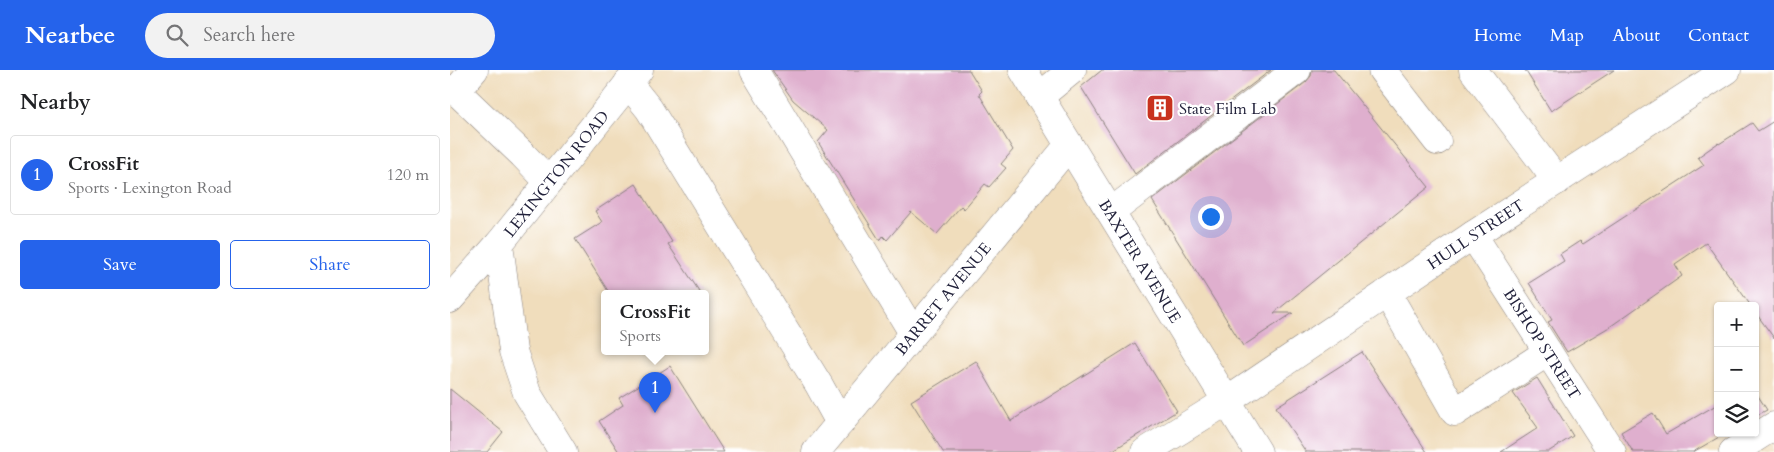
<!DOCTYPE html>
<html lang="en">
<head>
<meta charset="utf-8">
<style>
	body { margin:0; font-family:Cardo,serif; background:#f2f2f2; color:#202124 }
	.controls { position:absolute; right:15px; bottom:15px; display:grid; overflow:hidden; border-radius:5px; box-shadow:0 1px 4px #0004 }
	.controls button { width:45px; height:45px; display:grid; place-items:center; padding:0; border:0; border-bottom:1px solid #e0e0e0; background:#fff; color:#202124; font:25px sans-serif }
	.you { position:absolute; left:760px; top:146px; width:18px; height:18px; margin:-12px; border:4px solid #fff; border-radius:50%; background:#1a73e8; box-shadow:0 0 0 8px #1a73e833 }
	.badge { display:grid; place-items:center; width:32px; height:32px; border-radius:50%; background:#2563eb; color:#fff; font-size:16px; font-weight:700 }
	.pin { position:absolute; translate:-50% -41px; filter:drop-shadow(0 1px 2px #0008) }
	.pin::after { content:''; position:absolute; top:26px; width:18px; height:15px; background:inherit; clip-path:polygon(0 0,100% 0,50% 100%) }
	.popup { position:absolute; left:151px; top:220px; width:108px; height:65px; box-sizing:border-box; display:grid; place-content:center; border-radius:5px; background:#fff; filter:drop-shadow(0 1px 4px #0005); font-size:16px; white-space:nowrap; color:#757577 }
	.popup b { font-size:19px; color:#202124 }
	.popup::after { content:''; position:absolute; left:50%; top:100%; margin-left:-10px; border:10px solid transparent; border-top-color:#fff }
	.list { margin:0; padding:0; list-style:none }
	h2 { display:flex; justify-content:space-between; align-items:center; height:65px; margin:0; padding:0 20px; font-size:21px }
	h2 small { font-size:16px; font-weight:400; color:#757577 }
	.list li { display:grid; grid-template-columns:32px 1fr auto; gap:15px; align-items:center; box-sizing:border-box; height:80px; margin:0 10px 10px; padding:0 10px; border:1px solid #e0e0e0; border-radius:5px }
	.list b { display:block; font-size:19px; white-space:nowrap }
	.list p { margin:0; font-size:16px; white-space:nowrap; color:#757577 }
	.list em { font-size:16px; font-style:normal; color:#757577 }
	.actions { display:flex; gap:10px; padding:15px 20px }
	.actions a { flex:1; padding:11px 0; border:1px solid #2563eb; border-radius:5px; text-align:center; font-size:18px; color:#2563eb }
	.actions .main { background:#2563eb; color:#fff }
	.icon { flex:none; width:28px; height:28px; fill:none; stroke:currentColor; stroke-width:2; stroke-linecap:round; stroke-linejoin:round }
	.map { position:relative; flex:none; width:1324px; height:382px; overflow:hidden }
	header { display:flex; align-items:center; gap:30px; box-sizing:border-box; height:70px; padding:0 25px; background:#2563eb; color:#fff }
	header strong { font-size:24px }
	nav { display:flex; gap:28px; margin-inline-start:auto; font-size:18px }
	.search { width:350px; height:45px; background:#f2f2f2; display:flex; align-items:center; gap:12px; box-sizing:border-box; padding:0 18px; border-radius:28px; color:#757577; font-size:19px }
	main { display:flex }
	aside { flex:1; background:#fff }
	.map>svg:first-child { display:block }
</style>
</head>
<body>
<header>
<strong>Nearbee</strong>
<div class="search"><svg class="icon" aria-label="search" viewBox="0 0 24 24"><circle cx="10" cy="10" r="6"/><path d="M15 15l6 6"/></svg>Search here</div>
<nav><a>Home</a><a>Map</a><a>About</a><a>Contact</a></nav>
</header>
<main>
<aside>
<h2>Nearby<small></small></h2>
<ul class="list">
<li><span class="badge">1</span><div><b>CrossFit</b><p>Sports · Lexington Road</p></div><em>120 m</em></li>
</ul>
<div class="actions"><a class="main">Save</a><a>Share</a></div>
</aside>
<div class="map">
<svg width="1324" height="382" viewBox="0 0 1324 382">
	<rect width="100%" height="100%" fill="#fff"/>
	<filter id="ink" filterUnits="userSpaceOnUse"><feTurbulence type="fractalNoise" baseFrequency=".02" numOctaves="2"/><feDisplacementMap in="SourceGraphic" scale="10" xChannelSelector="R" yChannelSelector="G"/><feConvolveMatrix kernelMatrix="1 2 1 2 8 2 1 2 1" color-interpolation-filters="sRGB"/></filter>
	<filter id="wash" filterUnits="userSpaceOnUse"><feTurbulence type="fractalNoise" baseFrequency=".0096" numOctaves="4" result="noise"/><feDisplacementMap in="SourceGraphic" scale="20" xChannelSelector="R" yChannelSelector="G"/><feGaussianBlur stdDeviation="1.12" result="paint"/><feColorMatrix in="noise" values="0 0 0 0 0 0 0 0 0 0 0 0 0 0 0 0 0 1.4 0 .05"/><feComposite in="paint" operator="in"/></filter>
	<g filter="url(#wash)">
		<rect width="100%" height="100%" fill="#f0ddbc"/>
		<g id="blocks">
			<g fill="#dfafce">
				<path d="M 322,0 L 519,0 L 532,21 L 529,24 L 563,80 L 551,94 L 556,98 L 539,117 L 535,114 L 514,139 L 511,136 L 487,164 L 461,142 L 437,170 L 433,166 L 430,171 L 368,72 L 378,60 L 343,30 Z"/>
				<path d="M 652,0 L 821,0 L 685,104 L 631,17 Z"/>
				<path d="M 862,0 L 884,0 L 979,117 L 824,243 L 843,243 L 793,276 L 702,130 L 856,12 L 861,6 Z"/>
				<path d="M 1075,0 L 1164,0 L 1101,41 Z"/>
				<path d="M 1324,51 L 1324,268 L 1305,242 L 1305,236 L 1301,236 L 1256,173 L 1225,194 L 1232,206 L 1161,256 L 1117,282 L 1098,252 L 1102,250 L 1079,213 L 1114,191 L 1110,184 L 1130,171 L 1133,174 L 1254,95 L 1248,87 L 1268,73 L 1269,74 L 1302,53 L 1308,61 Z"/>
				<path d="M 186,114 L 222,172 L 218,174 L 251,224 L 160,224 L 125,169 L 152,152 L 145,141 Z"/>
				<path d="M 685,273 L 727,341 L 660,382 L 493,382 L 461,331 L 526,291 L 561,351 Z"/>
				<path d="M 912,282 L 977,382 L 856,382 L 826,337 Z"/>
				<path d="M 220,296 L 274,382 L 169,382 L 149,351 L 173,335 L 169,328 Z"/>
				<path d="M 1087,308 L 1123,366 L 1098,382 L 1051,382 L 1088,358 L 1063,323 Z"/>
				<path d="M 0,319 L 53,362 L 37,382 L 0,382 Z"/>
				<path d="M 1305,321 L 1317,340 L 1305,346 Z"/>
				<path d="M 1268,334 L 1268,363 L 1276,363 L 1243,382 L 1183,382 L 1171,362 L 1203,343 L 1216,364 Z"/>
			</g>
		</g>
	</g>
	<g filter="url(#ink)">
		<use href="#blocks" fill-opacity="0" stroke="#89807c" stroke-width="1"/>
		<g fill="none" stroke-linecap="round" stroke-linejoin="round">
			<defs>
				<g id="minor">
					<path d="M 24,0 L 6,21 L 73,85 L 99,112"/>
					<path d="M 304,0 L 463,263"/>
					<path d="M 932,0 L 987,71"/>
					<path d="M 1023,0 L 1107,111"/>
					<path d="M 178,13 L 199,39 L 369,315 L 390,353"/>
					<path d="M 589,27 L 622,0"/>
					<path d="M 661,142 L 847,0"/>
					<path id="s1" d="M 1023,165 L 1162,382"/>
					<path d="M 937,223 L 1005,342 L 1098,282"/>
					<path d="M 0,229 L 49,174"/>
					<path id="s2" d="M 366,382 L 619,75"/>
					<path id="s3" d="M 695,382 L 777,331 L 1023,165 L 1277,0"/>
					<path d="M 1283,382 L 1324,356"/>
				</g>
				<g id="major">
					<path id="s4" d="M 573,0 L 808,382"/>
					<path id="s5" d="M 113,382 L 77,323 L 63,281 L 49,174 L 189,0"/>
				</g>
			</defs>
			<use href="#minor" stroke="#89807c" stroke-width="29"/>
			<use href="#major" stroke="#89807c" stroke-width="29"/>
			<use href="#minor" stroke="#fff" stroke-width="28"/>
			<use href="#major" stroke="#fff" stroke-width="28"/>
		</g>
	</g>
	<defs>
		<symbol id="building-square" viewBox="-11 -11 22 22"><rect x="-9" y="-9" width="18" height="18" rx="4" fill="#c8321e" stroke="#fff"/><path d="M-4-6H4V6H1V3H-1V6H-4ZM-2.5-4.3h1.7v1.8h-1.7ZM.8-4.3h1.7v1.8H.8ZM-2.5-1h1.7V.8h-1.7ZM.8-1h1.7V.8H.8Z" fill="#fff"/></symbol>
	</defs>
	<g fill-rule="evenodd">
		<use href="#building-square" x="694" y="22" width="32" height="32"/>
	</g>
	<g text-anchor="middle" stroke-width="4.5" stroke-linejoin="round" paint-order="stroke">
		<g font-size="16" fill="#22223b" stroke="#fff" text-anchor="start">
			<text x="729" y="44">State Film Lab</text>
		</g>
		<g font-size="16" fill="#22223b" stroke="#fff">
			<text dy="6" stroke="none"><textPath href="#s5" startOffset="312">LEXINGTON ROAD</textPath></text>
			<text dy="6" stroke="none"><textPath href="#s3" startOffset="396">HULL STREET</textPath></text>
			<text dy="6" stroke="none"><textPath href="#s4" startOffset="224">BAXTER AVENUE</textPath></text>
			<text dy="6" stroke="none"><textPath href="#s2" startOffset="199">BARRET AVENUE</textPath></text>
			<text dy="6" stroke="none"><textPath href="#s1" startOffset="129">BISHOP STREET</textPath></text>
		</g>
	</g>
</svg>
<div class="controls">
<button>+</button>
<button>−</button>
<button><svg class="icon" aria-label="layers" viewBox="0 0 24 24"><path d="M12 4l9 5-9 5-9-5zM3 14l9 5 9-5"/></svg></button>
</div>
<div class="you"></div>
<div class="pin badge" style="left:205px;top:343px">1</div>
<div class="popup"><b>CrossFit</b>Sports</div>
</div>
</main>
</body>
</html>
